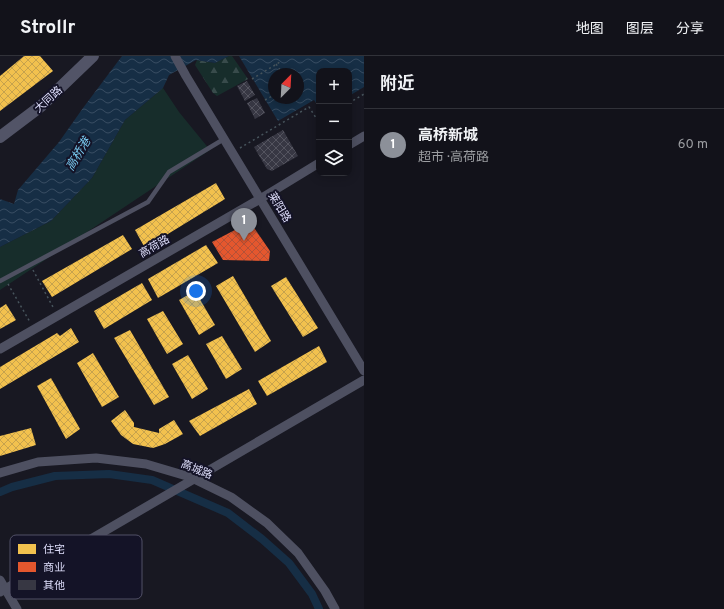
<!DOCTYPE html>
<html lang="zh">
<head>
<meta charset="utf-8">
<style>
	body { margin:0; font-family:Overpass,"Noto Sans SC",sans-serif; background:#1b1b23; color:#f1f3f6 }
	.controls { position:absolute; right:12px; top:12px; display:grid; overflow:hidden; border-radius:8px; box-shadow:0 2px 10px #0003 }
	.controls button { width:36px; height:36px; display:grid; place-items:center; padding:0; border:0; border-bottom:1px solid #313239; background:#12121a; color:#f1f3f6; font:20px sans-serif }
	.compass { position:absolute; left:268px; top:12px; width:36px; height:36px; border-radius:50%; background:#12121a; box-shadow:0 2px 10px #0003; rotate:24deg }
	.you { position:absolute; left:196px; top:235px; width:14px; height:14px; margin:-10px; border:3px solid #fff; border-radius:50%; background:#1a73e8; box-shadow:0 0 0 6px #1a73e833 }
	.badge { display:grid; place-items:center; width:26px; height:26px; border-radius:50%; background:#8c9099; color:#fff; font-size:13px; font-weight:700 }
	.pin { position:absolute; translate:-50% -33px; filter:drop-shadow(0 1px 2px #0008) }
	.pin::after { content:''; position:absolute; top:21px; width:14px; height:12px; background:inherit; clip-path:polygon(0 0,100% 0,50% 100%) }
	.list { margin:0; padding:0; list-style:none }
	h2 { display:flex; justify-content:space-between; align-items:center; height:52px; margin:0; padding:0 16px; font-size:17px }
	h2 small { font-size:13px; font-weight:400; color:#9c9ea2 }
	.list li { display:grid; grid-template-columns:26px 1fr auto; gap:12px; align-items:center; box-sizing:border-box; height:72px; padding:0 16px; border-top:1px solid #313239 }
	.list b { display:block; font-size:15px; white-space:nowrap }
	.list p { margin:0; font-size:13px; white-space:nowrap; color:#9c9ea2 }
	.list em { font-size:13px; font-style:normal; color:#9c9ea2 }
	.icon { flex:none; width:22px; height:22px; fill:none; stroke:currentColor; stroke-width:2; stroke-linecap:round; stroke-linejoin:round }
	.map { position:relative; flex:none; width:364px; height:553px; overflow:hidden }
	header { display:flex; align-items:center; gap:24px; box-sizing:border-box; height:56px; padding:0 20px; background:#12121a; border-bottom:1px solid #313239 }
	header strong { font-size:19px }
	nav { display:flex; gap:22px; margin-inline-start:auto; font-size:14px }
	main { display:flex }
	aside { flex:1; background:#12121a }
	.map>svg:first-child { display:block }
</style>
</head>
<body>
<header>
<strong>Strollr</strong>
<nav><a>地图</a><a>图层</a><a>分享</a></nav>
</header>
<main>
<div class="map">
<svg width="364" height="553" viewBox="0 0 364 553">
	<defs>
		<pattern id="forest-firs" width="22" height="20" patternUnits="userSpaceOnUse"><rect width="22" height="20" fill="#172d2b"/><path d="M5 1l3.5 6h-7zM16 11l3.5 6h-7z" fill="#384b4b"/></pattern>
		<pattern id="water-waves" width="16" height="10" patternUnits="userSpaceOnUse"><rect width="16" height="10" fill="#162e45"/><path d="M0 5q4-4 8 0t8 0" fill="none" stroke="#374c61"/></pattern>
		<pattern id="homes-cross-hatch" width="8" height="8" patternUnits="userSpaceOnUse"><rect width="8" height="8" fill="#f2c14e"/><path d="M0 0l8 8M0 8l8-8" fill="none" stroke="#c6a24d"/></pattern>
		<pattern id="shops-cross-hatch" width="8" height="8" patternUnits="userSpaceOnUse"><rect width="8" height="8" fill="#e4572e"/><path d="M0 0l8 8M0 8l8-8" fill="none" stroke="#b45137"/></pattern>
		<pattern id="building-cross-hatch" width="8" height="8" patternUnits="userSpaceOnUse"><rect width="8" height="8" fill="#373743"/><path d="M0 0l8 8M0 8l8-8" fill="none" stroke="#54545f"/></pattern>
	</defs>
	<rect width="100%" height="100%" fill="#181822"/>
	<path fill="url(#forest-firs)" d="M 229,0 L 232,0 L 248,23 L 217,40 L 213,37 L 195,9 L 197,4 L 215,7 Z"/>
	<path fill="#172d2b" d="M 163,32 L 179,56 L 210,94 L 0,234 L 0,191 L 51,165 L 92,122 L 125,64 Z"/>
	<g fill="url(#water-waves)" fill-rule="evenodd">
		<path d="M 122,0 L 229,0 L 215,7 L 196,4 L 169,19 L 163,32 L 125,64 L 92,122 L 51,165 L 0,191 L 0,143 L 14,148 L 18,134 L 59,86 L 83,52 Z"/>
		<path d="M 239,0 L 364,0 L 364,31 L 349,40 L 349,15 L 319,15 L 319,51 L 314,44 L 278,65 ZM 274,18 L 298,18 L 298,42 L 274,42 Z"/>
	</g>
	<g fill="url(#homes-cross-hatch)">
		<path d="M 24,0 L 40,0 L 53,15 L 0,55 L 0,20 Z"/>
		<path d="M 216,127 L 225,143 L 145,192 L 135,174 Z"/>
		<path d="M 123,179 L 132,193 L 52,241 L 42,225 Z"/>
		<path d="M 206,189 L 218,207 L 158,242 L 148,223 Z"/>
		<path d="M 233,220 L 271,285 L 255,296 L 216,230 Z"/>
		<path d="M 286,221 L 318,272 L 303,281 L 271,230 Z"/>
		<path d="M 142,227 L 152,244 L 104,273 L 94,255 Z"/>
		<path d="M 195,235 L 215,269 L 199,279 L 179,244 Z"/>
		<path d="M 6,248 L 16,264 L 0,273 L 0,252 Z"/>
		<path d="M 163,255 L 183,288 L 167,298 L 147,263 Z"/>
		<path d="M 71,272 L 79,286 L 0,333 L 0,311 L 57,277 L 60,280 Z"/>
		<path d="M 130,274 L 169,341 L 154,349 L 114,282 Z"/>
		<path d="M 222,280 L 242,313 L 226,323 L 206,288 Z"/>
		<path d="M 319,290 L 327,306 L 267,340 L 258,325 Z"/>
		<path d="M 93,297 L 119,341 L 102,351 L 77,307 Z"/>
		<path d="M 188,299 L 208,333 L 192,343 L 172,308 Z"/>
		<path d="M 51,322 L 80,373 L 66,383 L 37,330 Z"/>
		<path d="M 249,333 L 257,348 L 200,380 L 189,365 Z"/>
		<path d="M 125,354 L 134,367 L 134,371 L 159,377 L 159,373 L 174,364 L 183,378 L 165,388 L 153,392 L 133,388 L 121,379 L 111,365 Z"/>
		<path d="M 31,372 L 36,389 L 0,400 L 0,380 Z"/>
	</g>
	<path fill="url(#shops-cross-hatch)" d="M 250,166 L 270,195 L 269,205 L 223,204 L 212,186 Z"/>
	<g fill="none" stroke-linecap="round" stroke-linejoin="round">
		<path stroke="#162e45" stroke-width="8" d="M 0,436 L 12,431 L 55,420 L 109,418 L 152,424 L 228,457 L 262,483 L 289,507 L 312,538 L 319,553"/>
	</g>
	<g fill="url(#building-cross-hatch)">
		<path d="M 247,25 L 255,39 L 245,45 L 237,30 Z"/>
		<path d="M 257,42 L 265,57 L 255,63 L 247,47 Z"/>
		<path d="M 283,74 L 298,100 L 272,115 L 267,113 L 254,91 Z"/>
	</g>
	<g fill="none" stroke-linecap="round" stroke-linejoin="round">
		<g stroke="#47545c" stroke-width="1.5" stroke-dasharray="2 3" stroke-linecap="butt">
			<path d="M 276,8 L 283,18"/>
			<path d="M 252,23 L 280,6"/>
			<path d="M 265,44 L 274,39"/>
			<path d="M 349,47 L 364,38"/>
			<path d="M 240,92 L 309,51 L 318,65 L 319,65"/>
			<path d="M 33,214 L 54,253"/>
			<path d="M 8,228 L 30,266"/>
		</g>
		<path stroke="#4e5061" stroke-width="4.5" d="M 0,225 L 148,146 L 169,116 L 224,83"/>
		<g stroke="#4e5061" stroke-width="9">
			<path d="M 175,0 L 186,20 L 364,315"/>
			<path d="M 349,89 L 364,80"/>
			<path d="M 0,293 L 260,143 L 319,107"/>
			<path d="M 0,417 L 38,406 L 96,402 L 146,408 L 190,421 L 231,441 L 267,467 L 298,497 L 325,535 L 335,553"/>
			<path d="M 0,524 L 17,553"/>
			<path d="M 0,536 L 364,324"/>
		</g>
		<path stroke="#525467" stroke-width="12" d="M 0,81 L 41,50 L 93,0"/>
	</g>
	<g text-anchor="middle" stroke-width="4" stroke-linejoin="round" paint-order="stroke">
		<g font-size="11" fill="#dedefb" stroke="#141327">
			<text transform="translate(48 43) rotate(-42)" y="4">大同路</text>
			<text transform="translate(280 151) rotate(59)" y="4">莱阳路</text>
			<text transform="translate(154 190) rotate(-30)" y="4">高荷路</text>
			<text transform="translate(197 413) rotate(22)" y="4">高城路</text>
		</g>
		<g font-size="12" font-style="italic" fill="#78c8ee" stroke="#141327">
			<text transform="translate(78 98) rotate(-59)" y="4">高桥港</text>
		</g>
	</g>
	<rect x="10" y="479" width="132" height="64" rx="6" fill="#141327" stroke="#515067" stroke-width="1"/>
	<rect x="18" y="488" width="18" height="10" fill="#f2c14e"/>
	<rect x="18" y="506" width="18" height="10" fill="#e4572e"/>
	<rect x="18" y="524" width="18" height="10" fill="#373743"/>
	<g font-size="11" fill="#dedefb">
		<text x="43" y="497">住宅</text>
		<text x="43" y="515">商业</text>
		<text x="43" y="533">其他</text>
	</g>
</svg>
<div class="controls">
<button>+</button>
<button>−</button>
<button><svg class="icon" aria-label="layers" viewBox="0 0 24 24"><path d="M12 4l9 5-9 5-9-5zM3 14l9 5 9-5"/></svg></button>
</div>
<svg class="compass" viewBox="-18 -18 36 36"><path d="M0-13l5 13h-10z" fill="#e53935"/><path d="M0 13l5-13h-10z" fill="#9c9ea2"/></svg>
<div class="you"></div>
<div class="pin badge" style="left:244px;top:185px">1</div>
</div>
<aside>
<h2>附近<small></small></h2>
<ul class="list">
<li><span class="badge">1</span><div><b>高桥新城</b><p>超市 · 高荷路</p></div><em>60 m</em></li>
</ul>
</aside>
</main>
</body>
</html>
